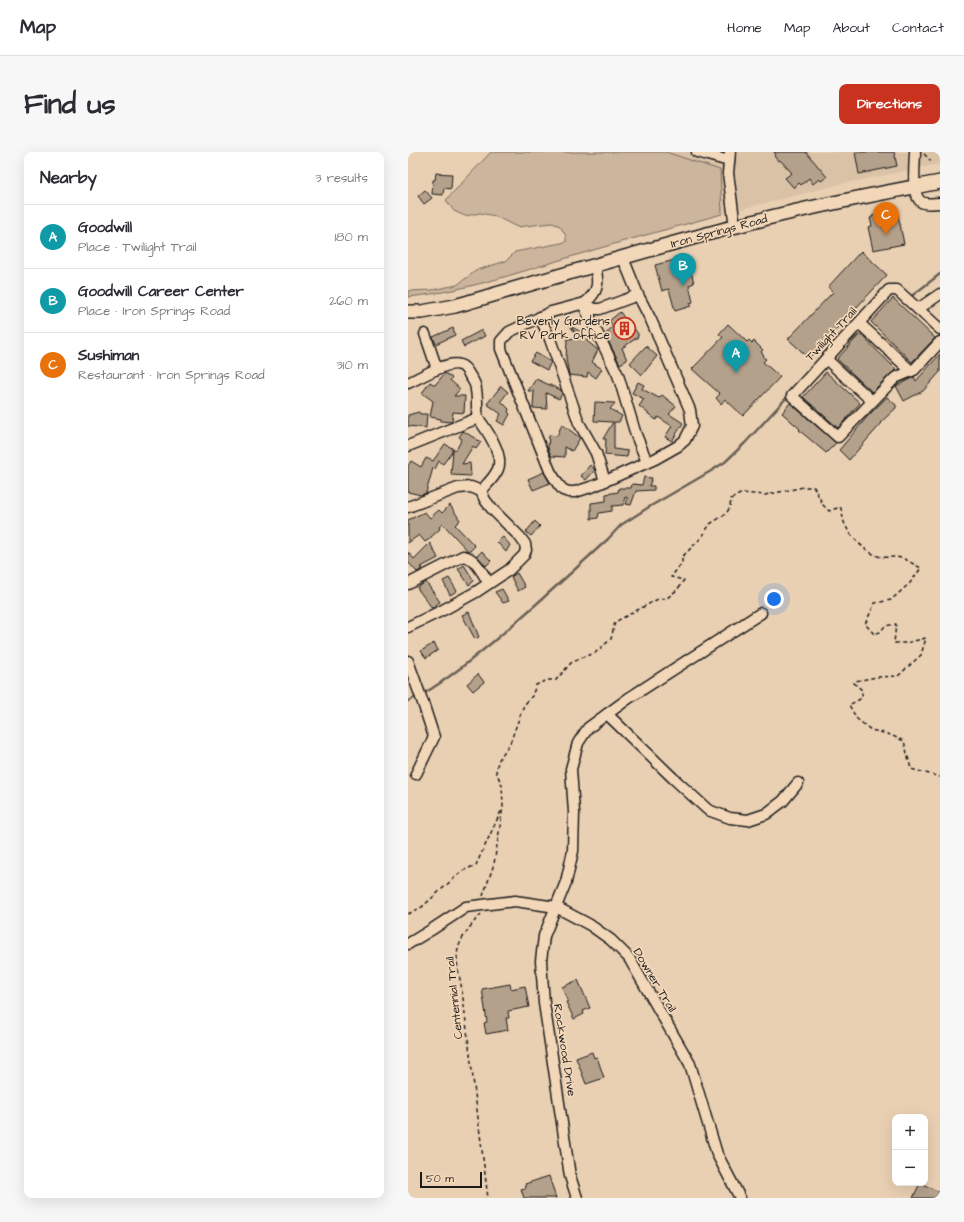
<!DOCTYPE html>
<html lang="en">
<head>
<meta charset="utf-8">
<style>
	body { margin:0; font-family:"Architects Daughter",sans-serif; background:#f7f7f7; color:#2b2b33 }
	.controls { position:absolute; right:12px; bottom:12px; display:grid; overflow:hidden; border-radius:8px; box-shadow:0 4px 16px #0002 }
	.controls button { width:36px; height:36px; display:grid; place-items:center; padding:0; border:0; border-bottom:1px solid #e1e1e2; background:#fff; color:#2b2b33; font:20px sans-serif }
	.scale { position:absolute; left:12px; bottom:10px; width:62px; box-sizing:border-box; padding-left:4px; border:2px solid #1c1c1c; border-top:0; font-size:11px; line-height:14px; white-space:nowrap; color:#1c1c1c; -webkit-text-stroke:3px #f3d7b9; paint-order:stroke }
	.you { position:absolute; left:366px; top:447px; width:14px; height:14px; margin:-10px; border:3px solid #fff; border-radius:50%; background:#1a73e8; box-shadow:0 0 0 6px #1a73e833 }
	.badge { display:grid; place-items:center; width:26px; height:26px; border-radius:50%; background:#c8321e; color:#fff; font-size:13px; font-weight:700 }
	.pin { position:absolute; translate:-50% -33px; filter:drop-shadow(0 1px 2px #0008) }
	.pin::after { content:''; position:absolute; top:21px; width:14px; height:12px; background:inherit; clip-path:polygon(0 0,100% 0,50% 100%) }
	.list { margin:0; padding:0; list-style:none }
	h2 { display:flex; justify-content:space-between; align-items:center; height:52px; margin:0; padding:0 16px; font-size:17px }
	h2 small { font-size:13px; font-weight:400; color:#7c7c81 }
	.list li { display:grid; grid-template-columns:26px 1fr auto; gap:12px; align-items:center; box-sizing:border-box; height:64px; padding:0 16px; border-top:1px solid #e1e1e2 }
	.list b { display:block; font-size:15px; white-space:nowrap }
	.list p { margin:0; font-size:13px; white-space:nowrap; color:#7c7c81 }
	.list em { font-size:13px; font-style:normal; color:#7c7c81 }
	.map { position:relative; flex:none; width:532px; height:1046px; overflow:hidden; border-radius:8px }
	header { display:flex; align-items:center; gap:24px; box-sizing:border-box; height:56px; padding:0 20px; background:#fff; border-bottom:1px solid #e1e1e2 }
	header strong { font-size:19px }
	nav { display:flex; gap:22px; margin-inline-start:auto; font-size:14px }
	.intro { display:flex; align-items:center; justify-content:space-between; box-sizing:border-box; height:96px; padding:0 24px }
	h1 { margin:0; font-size:28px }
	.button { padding:10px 18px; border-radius:8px; background:#c8321e; color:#fff; font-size:14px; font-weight:700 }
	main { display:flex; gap:24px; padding:0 24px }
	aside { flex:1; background:#fff; border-radius:8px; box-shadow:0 4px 16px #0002 }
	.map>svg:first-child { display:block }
</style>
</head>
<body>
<header>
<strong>Map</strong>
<nav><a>Home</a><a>Map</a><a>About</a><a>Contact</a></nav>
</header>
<div class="intro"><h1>Find us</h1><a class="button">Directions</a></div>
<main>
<aside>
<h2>Nearby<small>3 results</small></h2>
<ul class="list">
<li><span class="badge" style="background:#0f9aa8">A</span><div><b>Goodwill</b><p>Place · Twilight Trail</p></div><em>180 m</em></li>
<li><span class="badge" style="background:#0f9aa8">B</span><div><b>Goodwill Career Center</b><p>Place · Iron Springs Road</p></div><em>260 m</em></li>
<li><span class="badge" style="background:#e8710a">C</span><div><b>Sushiman</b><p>Restaurant · Iron Springs Road</p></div><em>310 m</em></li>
</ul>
</aside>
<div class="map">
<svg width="532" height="1046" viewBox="0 0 532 1046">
	<rect width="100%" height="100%" fill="#ead0b3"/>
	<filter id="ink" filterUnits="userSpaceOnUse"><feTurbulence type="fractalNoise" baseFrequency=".025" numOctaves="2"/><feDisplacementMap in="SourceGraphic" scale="8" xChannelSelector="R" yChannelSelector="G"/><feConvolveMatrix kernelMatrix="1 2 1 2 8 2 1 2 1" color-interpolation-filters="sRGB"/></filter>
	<g filter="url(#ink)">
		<path fill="#dac2a7" d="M 258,0 L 532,0 L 532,12 L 433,32 L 314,62 L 312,18 Z"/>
		<path fill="#ccb59d" stroke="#74685c" d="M 83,0 L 258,0 L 312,18 L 314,62 C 269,75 224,86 179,100 C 120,117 61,139 0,145 L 0,139 L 24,138 L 49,133 L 69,118 L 98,109 L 107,100 L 158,90 L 158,84 L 152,74 L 144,71 L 109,75 L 87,64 L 72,61 L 57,64 L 46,59 L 38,48 Z"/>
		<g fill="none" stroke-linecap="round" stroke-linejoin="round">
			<g stroke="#6a6055" stroke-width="2.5">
				<path d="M 501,146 L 532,122"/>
				<path d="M 435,195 L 457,179"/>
				<path d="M 15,542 C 40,527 63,508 86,489 C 125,456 163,421 200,387 L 213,373 L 241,355 L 303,319 L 317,310 L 337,291 L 381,243"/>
				<path d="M 0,549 L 10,544"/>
			</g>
		</g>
		<g fill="#b4a18b" stroke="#1c1c1c">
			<path d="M 366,0 L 398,0 L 419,25 L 413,29 L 411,27 L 405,32 L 401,26 L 393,33 L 391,31 L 386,36 L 377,26 L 384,21 L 372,8 L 370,9 L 366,4 L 368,3 Z"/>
			<path d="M 447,0 L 486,0 L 489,14 L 451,22 Z"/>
			<path d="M 28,21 L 44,22 L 43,37 L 36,36 L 35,43 L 24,42 L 25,28 L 27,28 Z"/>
			<path d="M 17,38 L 24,46 L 16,52 L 10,44 Z"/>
			<path d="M 489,58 L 496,92 L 465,98 L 460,75 L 464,74 L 462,66 L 464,66 L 464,64 Z"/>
			<path d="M 453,99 L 479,123 L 401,206 L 380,187 L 425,140 L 420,135 Z"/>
			<path d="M 271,107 L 276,113 L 281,112 L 286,131 L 281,133 L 285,150 L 282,151 L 283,154 L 267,159 L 261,137 L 254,139 L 247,113 Z"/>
			<path d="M 485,146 L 527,186 L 504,210 L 463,170 Z"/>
			<path d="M 212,160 L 217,167 L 219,166 L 230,182 L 230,185 L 214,196 L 219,208 L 212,212 L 197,183 L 205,174 L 201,169 Z"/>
			<path d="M 320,172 L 339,190 L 341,188 L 344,191 L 346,189 L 355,198 L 353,200 L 356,203 L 355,205 L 358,207 L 355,210 L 372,225 L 335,264 L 317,247 L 313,252 L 308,246 L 312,242 L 284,217 L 315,185 L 311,182 Z"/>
			<path d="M 162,174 L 182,185 L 179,189 L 190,198 L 184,210 L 194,217 L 188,226 L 180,220 L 179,225 L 161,223 L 158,207 L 159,187 L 171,186 Z"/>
			<path d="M 45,176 L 47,183 L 28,192 L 25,185 Z"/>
			<path d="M 74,178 L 77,184 L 56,195 L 53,189 Z"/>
			<path d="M 452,182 L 488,217 L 464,240 L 429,207 Z"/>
			<path d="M 238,194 L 249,204 L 234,223 L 222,211 Z"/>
			<path d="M 128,201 L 143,210 L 139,218 L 122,209 Z"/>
			<path d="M 532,202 L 532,220 L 515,239 L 496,249 L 488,234 L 506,225 L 508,229 Z"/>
			<path d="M 418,220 L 452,251 L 430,276 L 395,245 Z"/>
			<path d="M 37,221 L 44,226 L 42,228 L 52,237 L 46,244 L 57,244 L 56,261 L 45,260 L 44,270 L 33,269 L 33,267 L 22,265 L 25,249 L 14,241 L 22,230 L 27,233 Z"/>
			<path d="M 128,227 L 153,238 L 154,242 L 151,247 L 138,241 L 139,257 L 125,256 L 126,239 L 120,239 Z"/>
			<path d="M 230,230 L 236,233 L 234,237 L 251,246 L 254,243 L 268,254 L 261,262 L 275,271 L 264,289 L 257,285 L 264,274 L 250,265 L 248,268 L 231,254 L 236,247 L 224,241 Z"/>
			<path d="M 93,234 L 100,240 L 93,249 L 101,257 L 100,260 L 102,262 L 96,273 L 89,269 L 93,262 L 79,252 Z"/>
			<path d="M 479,245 L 488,253 L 488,256 L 472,271 L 473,272 L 441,308 L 431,298 L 460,264 Z"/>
			<path d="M 187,250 L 207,251 L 202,257 L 214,264 L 211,270 L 206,270 L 206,297 L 220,299 L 219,305 L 197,303 L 198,287 L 195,287 L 205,270 L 186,269 Z"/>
			<path d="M 382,251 L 428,291 L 418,301 L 391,278 L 392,277 L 374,261 Z"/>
			<path d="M 11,260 L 12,262 L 19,262 L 18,276 L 0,274 L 0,263 Z"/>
			<path d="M 154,272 L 172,286 L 164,299 L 157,295 L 157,305 L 143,304 L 140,296 L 141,283 L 149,284 Z"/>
			<path d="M 55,279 L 73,290 L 68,297 L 65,294 L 54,312 L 62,311 L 63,324 L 43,323 L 45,297 L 48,298 L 54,287 L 51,285 Z"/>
			<path d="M 37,292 L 44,296 L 44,300 L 35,312 L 31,309 L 27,317 L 25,316 L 18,341 L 13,343 L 0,340 L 0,314 L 3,309 L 13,315 L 18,306 L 25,309 Z"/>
			<path d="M 182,313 L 187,318 L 178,328 L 173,324 Z"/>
			<path d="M 136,320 L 142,331 L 125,338 L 120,327 Z"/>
			<path d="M 236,325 L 244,326 L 241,334 L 246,334 L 246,338 L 228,339 L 223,353 L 218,352 L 220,346 L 217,345 L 215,353 L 204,354 L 204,359 L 191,361 L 190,366 L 183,367 L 183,351 L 198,349 L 198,342 L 210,340 L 211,336 L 223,336 L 224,332 L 234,333 Z"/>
			<path d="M 42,353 L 52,368 L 47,373 L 67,394 L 62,399 L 60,399 L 35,372 L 31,375 L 32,377 L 23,385 L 23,386 L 17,390 L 11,383 L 0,391 L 0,368 L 17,360 L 22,366 L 31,358 L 34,361 Z"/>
			<path d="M 127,369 L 132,374 L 123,384 L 118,380 Z"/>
			<path d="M 95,385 L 102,393 L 98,400 L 89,390 Z"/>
			<path d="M 22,391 L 30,406 L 13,415 L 15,416 L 9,420 L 0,410 L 0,400 L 6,407 Z"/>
			<path d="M 74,399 L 83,409 L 78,414 L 69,404 Z"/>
			<path d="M 56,413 L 66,429 L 61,433 L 50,417 Z"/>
			<path d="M 109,421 L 117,435 L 110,439 L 103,425 Z"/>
			<path d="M 41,426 L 49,439 L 42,443 L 35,429 Z"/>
			<path d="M 18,430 L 32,450 L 24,456 L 9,436 Z"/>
			<path d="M 94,437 L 101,449 L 95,451 L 87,440 Z"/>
			<path d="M 61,460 L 71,485 L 67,487 L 54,463 Z"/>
			<path d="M 26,491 L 30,498 L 18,506 L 13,499 Z"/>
			<path d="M 70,522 L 76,530 L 65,539 L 59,532 Z"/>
			<path d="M 170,828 L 182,856 L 175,859 L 176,862 L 166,867 L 158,850 L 160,849 L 158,844 L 154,835 Z"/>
			<path d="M 102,832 L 103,837 L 117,834 L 121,855 L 100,859 L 101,866 L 98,866 L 100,878 L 78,882 L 76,871 L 79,870 L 74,837 Z"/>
			<path d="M 184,900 L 186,906 L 189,905 L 196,926 L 178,932 L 168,906 Z"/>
			<path d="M 141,1024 L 148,1046 L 116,1046 L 113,1037 L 118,1036 L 117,1032 Z"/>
			<path d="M 512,1031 L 532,1040 L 532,1046 L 505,1046 Z"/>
		</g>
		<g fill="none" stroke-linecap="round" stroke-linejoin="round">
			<defs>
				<g id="minor">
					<path d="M 289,0 L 321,9"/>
					<path d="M 322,0 L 320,21 L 327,75"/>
					<path d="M 507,0 C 507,10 502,48 516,51 C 521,52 527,51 532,51"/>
					<path d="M 215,106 L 230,143 L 243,168 L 282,258 L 284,274 L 277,288 L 270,294 L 247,307 L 186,334 L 167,340 L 161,340 L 155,338 L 150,332 L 142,319 L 93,197 L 93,189 L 101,180 L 143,160 L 177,151 L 186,157 L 192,157 L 230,143"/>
					<path d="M 177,151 C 191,139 191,131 187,114"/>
					<path d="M 175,152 L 210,223 L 228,283 L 239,310"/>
					<path d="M 510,157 L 532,142"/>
					<path d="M 132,165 L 142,187 L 171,271 L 188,301 L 197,329"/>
					<path d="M 451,171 L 503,219"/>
					<path d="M 532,177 L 489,138 L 481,138 L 384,244 L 430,285 L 487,226 L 506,218 L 532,190"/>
					<path d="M 17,182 L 29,217"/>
					<path d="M 418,207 L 464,249"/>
					<path d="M 0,231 C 12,226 40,208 52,213 C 56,214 60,220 62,224 C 65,228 68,233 68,238 C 70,248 68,257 70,266"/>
					<path d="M 0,294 L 70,266 C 78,277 96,302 90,317 C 87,325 79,332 73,339 L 77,348 L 84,357 L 112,385 L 117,392 L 118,398 L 116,403 L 101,418 L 68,440 L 35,458 L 0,475"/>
					<path d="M 0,355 L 50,336 L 63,335 L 73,339"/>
					<path d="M 0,432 L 55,404 C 68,406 74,421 81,431"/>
					<path d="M 0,509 L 15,551 L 26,585 L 8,622"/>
					<path d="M 199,562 L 265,626 L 300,658 L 322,666 L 340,668 L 358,662 L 375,649 L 390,631"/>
					<path d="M 0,792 L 23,778 L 58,755 L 107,749 L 148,755 L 182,773 L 203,788 L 221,806 L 282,912 L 309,1002 L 332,1046"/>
					<path d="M 169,1046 L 162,1024 L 136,851 L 133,809 L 136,784 L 158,730 L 165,699 L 166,660 L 163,617 L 170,591 L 180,576 L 221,546 L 353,461"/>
				</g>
				<path id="major" d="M 0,160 L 14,160 L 47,154 C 147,125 247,95 348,69 C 409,53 470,42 532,30"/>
			</defs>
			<use href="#minor" stroke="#1c1c1c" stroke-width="13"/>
			<use href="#major" stroke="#1c1c1c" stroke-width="16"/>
			<g stroke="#1c1c1c" stroke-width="1.5" stroke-dasharray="4 3" stroke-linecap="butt">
				<path d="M 516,2 L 523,9"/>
				<path d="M 75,744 L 86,712 L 95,655 L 94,633 L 88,620 L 90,609 L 102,591 L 116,553 L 124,544 L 128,533 L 139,528 L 148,528 L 163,511 L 175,505 L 187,501 L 203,487 L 207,470 L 250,447 L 259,446 L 269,438 L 276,428 L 263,425 L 274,411 L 274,405 L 294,385 L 302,372 L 318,362 L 322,355 L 323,347 L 334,341 L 357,343 L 396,335 L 406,335 L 415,353 L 421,359 L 432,355 C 435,360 434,365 436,370 C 441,384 460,403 474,405 C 481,406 485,404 493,406 C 500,408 507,413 513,416 L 502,431 L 483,448 L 467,451 L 457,472 L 466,482 L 472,480 L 477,474 L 488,472 L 486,491 L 498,491 L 518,486 L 513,503 L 490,524 L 469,525 L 447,529 L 446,531 L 454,538 L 454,546 L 441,553 L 449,567 L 463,578 L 480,582 L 496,589 L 503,617 L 532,625"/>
				<path d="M 0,762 L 14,755 L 54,719 L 68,713 L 94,657"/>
				<path d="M 73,762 C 65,771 55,782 51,794 C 46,807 52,825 54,838 L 80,1046"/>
			</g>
			<use href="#minor" stroke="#f3d7b9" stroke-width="10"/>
			<use href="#major" stroke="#f3d7b9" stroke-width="13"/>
		</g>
	</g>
	<defs>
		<symbol id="building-ring" viewBox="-11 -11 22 22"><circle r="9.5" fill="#f3d7b9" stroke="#c8321e" stroke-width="1.5"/><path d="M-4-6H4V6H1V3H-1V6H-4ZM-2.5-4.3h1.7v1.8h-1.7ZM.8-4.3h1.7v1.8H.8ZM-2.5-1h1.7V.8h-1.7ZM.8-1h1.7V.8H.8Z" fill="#c8321e"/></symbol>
	</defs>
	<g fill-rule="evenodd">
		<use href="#building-ring" x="204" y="164" width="25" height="25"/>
	</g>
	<g text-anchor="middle" stroke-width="3.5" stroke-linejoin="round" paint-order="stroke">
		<g font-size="12" fill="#1c1c1c" stroke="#f3d7b9">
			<text transform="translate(311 79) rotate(-15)" y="4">Iron Springs Road</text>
			<text transform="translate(423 182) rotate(-47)" y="4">Twilight Trail</text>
			<text transform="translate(247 828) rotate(59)" y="4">Downer Trail</text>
			<text transform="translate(46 846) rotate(-96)" y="4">Centennial Trail</text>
			<text transform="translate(157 898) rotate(81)" y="4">Rockwood Drive</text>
		</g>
		<g font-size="12" fill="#1c1c1c" stroke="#f3d7b9" text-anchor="end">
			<text x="202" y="173">Beverly Gardens<tspan x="202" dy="14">RV Park office</tspan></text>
		</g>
	</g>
</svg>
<div class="controls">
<button>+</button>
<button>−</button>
</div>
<div class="scale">50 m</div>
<div class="you"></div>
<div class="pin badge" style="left:328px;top:221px;background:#0f9aa8">A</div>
<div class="pin badge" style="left:275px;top:134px;background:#0f9aa8">B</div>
<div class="pin badge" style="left:478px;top:83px;background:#e8710a">C</div>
</div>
</main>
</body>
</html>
